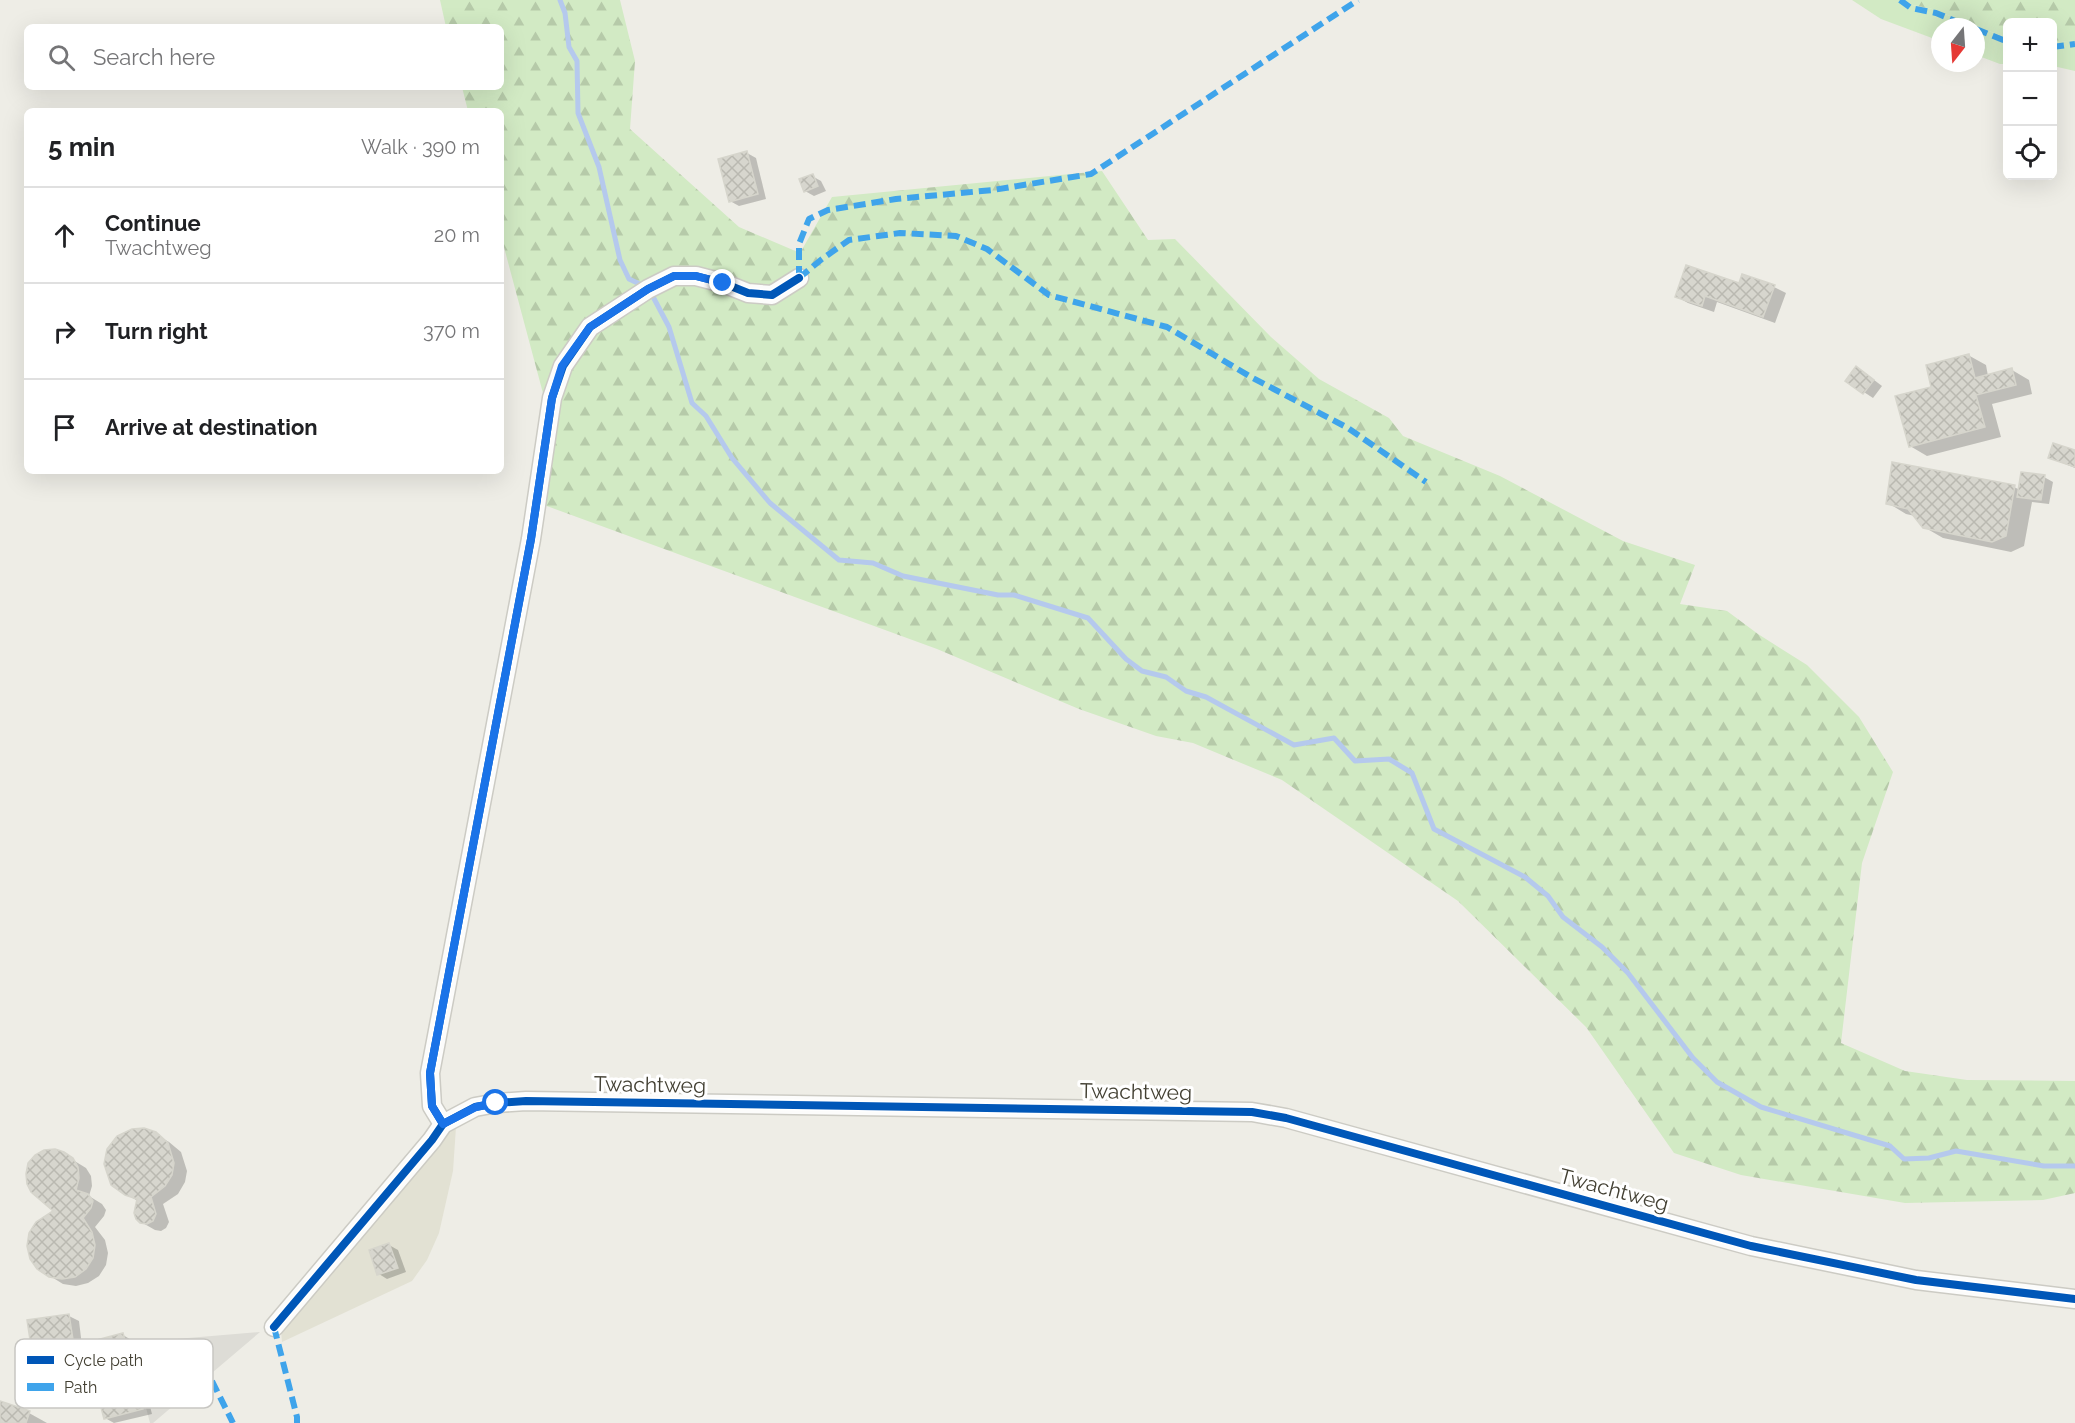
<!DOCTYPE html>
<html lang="en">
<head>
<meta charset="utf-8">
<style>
	body { margin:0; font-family:Raleway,sans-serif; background:#f6f6f6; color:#202124 }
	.controls { position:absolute; right:18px; top:18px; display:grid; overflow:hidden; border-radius:9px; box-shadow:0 6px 24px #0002 }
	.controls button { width:54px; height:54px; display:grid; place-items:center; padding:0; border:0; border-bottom:2px solid #e0e0e0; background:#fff; color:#202124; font:30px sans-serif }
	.compass { position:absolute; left:1931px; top:18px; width:54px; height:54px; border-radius:50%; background:#fff; box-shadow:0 6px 24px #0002; rotate:197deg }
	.stop { position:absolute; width:18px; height:18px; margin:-14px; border:4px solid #1a73e8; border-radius:50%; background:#fff }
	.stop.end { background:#1a73e8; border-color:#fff; box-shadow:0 2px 6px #0008 }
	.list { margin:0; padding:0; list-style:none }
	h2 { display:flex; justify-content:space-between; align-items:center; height:78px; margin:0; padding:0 24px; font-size:26px }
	h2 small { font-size:20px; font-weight:400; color:#757577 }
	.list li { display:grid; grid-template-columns:39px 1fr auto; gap:18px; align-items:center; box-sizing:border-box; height:96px; padding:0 24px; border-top:2px solid #e0e0e0 }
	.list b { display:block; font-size:22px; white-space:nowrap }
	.list p { margin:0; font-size:20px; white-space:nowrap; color:#757577 }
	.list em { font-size:20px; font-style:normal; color:#757577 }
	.icon { flex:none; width:33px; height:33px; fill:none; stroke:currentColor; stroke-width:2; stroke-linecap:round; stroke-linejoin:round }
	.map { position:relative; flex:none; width:2075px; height:1423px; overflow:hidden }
	.search { position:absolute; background:#fff; box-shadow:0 6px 24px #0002; left:24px; top:24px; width:480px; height:66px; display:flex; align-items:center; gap:15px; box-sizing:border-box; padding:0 21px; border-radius:9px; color:#757577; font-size:22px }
	.panel { position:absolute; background:#fff; box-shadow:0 6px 24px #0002; left:24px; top:108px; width:480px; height:366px; border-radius:9px }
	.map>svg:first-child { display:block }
</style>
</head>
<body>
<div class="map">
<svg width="2075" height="1423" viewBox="0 0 2075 1423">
	<defs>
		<pattern id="forest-firs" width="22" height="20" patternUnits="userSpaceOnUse" patternTransform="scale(1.5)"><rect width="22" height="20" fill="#d2eac4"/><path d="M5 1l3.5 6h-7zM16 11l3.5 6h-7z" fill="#b6caa9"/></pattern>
		<pattern id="building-cross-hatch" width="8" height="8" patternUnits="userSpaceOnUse" patternTransform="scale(1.5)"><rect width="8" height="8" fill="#d7d6ce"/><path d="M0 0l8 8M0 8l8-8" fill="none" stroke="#bab9b1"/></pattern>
	</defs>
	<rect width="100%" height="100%" fill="#eeede6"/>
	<path fill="#e2e1d3" d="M 456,1127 L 453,1171 L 439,1233 L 427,1260 L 412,1281 L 282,1342 L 281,1331 L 425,1163 L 446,1134 Z"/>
	<g fill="#d2eac4">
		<path d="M 1852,0 L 1904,0 L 1913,5 L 1932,9 L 2007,38 L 2007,64 L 2000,64 L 1976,55 L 1976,27 L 1940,27 L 1940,41 L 1881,19 Z"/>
		<path d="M 2075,40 L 2075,71 L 2053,66 L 2052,43 Z"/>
	</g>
	<g fill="url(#forest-firs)">
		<path d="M 440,0 L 620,0 L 635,61 L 630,129 L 739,227 L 800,253 L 832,197 L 1102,171 L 1148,240 L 1175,239 L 1271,337 L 1319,379 L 1389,418 L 1403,436 L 1500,476 L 1623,541 L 1695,565 L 1680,604 L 1727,611 L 1758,634 L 1807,665 L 1859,717 L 1893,772 L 1862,863 L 1841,1043 L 1905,1071 L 1967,1080 L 2075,1081 L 2075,1193 L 2043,1200 L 1905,1203 L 1741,1175 L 1674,1153 L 1586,1027 L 1458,901 L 1282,780 L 1193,743 L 1156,736 L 1079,709 L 937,649 L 544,505 L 562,398 L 544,397 L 501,236 L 501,111 L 468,111 L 462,87 L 501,87 L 501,27 L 446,27 Z"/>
		<path d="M 1904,0 L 2075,0 L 2075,40 L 2053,43 L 2052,22 L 2008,22 L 2007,38 L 1932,9 L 1913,5 Z"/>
	</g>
	<path fill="#dddcd6" d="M 260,1332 L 153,1423 L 150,1423 L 129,1343 Z"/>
	<g fill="#0003">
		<path d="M 747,153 L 756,158 L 766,199 L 739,206 L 730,201 Z"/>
		<path d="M 812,176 L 821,181 L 826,191 L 814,196 L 805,191 Z"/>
		<path d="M 1740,285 L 1774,287 L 1786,293 L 1775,323 L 1717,302 L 1714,312 L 1688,303 L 1677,297 Z"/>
		<path d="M 1968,355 L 1986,365 L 1988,376 L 2012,370 L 2029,380 L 2032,394 L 1992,404 L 2001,437 L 1927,456 L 1910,446 L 1933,388 Z"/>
		<path d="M 1865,373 L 1882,386 L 1873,398 L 1847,381 Z"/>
		<path d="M 2075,452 L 2075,468 L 2050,458 Z"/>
		<path d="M 2044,477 L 2053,482 L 2049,504 L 2032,502 L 2024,546 L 2011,552 L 1943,538 L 1924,527 L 1915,516 L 1906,514 L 1888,503 L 2014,487 L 2020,490 Z"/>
		<path d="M 155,1134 L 169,1142 L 181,1152 L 187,1171 L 185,1182 L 178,1194 L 163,1204 L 169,1222 L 166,1228 L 161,1231 L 155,1230 L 141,1222 L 138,1201 L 125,1194 Z"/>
		<path d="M 68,1157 L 86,1168 L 91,1176 L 92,1186 L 89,1196 L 102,1204 L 106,1210 L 104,1216 L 95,1227 L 105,1240 L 108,1253 L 106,1265 L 99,1276 L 88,1283 L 76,1286 L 63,1284 L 50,1276 L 55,1211 Z"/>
		<path d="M 389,1245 L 398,1250 L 406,1272 L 387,1279 L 379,1274 Z"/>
		<path d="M 69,1316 L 79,1321 L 82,1346 L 123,1335 L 133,1341 L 152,1414 L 114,1423 L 105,1418 L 91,1365 L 85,1364 L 74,1358 L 72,1354 L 43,1358 L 33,1352 Z"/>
		<path d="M 1,1403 L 29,1413 L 47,1423 L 0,1423 Z"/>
	</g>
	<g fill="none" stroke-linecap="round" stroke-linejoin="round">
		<g stroke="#b5c9ed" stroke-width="5">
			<path d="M 560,0 L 565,13 L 569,47 L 577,61 L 578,113 L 599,167 L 620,260 L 629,279 L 646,287"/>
			<path d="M 650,291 L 669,327 L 692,403 L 706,416 L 732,458 L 770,503 L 839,560 L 873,563 L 903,576 L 998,595 L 1014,595 L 1088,618 L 1126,659 L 1142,671 L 1166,677 L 1186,691 L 1206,697 L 1294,745 L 1334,738 L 1355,761 L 1389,759 L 1412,773 L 1434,829 L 1525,877 L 1548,896 L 1563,917 L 1602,947 L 1628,973 L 1693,1058 L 1717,1082 L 1761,1107 L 1890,1146 L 1904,1159 L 1929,1158 L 1956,1151 L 2044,1166 L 2075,1166"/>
		</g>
	</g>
	<g fill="url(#building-cross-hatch)" stroke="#d6d5cc" stroke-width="1.5">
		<path d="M 747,151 L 758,194 L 729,202 L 718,159 Z"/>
		<path d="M 813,174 L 818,186 L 804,192 L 799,179 Z"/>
		<path d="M 1686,265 L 1739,283 L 1742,274 L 1775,285 L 1763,317 L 1705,296 L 1702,306 L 1675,297 Z"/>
		<path d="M 1969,354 L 1975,378 L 2012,368 L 2016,385 L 1976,395 L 1985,427 L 1909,447 L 1895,396 L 1931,387 L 1926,365 Z"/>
		<path d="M 1856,366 L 1874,380 L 1863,394 L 1845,381 Z"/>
		<path d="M 2053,443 L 2075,450 L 2075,467 L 2048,458 Z"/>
		<path d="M 1892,462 L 2015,485 L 2006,536 L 1992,542 L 1923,528 L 1908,509 L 1886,504 Z"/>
		<path d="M 2021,472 L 2045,475 L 2041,500 L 2017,497 Z"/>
		<path d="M 144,1128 L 156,1132 L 168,1143 L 174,1163 L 172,1175 L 165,1186 L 151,1197 L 156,1214 L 153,1221 L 147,1224 L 140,1223 L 136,1219 L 134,1213 L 137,1199 L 125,1195 L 111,1185 L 104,1164 L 107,1149 L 117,1136 L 132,1129 Z"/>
		<path d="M 55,1149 L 64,1152 L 73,1158 L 78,1167 L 79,1178 L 76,1190 L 88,1194 L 93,1201 L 91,1208 L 83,1218 L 92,1232 L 95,1245 L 93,1258 L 86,1269 L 75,1277 L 62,1279 L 49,1277 L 37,1269 L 30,1259 L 27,1246 L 29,1233 L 36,1222 L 53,1211 L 31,1192 L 27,1184 L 26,1174 L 28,1163 L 35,1155 L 44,1150 Z"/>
		<path d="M 389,1243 L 398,1268 L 377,1275 L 369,1250 Z"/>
		<path d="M 69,1314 L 74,1346 L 123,1333 L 143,1409 L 104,1419 L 89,1361 L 73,1359 L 67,1348 L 71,1347 L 32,1353 L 27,1320 Z"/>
		<path d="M 0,1401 L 30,1411 L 26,1423 L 0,1423 Z"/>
	</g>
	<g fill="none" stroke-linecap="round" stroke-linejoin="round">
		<defs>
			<g id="minor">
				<path d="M 443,1124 L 432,1106 L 430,1073 L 531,539 L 552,398 L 563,366 L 590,327 L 648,289 L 674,276 L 696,276 L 723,283 L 748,293 L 772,295 L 799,278"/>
				<path d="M 274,1327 L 432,1140 L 443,1124 L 475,1107 L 497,1103 L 526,1101 L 1252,1112 L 1286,1118 L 1751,1246 L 1916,1280 L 2075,1299"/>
			</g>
		</defs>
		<use href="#minor" stroke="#cccbc4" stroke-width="21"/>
		<use href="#minor" stroke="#fcfcfb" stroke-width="18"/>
		<g stroke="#3fa4eb" stroke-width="6" stroke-dasharray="12 6" stroke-linecap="butt">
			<path d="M 1900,0 L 1911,8 L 1936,13 L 1970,27"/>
			<path d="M 1976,29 L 2008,42"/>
			<path d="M 2052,47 L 2075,44"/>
			<path d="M 799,278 L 822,259 L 849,240 L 900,233 L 956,236 L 987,249 L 1049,295 L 1167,327 L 1251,377 L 1348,428 L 1426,482"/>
			<path d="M 799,278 L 799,244 L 809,219 L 828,210 L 896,199 L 993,190 L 1091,174 L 1358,0"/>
			<path d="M 274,1327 L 297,1417 L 297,1423"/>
			<path d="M 212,1381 L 233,1423"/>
		</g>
		<defs>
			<g id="cycleway">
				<path d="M 443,1124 L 432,1106 L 430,1073 L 531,539 L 552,398 L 563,366 L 590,327 L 648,289 L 674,276 L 696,276 L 723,283 L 748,293 L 772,295 L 799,278"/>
				<path d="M 274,1327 L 432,1140 L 443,1124 L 475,1107 L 497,1103 L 526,1101 L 1252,1112 L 1286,1118 L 1751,1246 L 1916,1280 L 2075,1299"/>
			</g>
		</defs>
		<use href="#cycleway" stroke="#fff" stroke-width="11"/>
		<use href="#cycleway" stroke="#0057b8" stroke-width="8"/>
	</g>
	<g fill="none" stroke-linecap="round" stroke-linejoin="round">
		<path stroke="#1a73e8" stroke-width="8" d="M 496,1103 L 476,1107 L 443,1124 L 432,1106 L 430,1073 L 531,539 L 552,398 L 562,366 L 590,327 L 648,289 L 674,276 L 696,276 L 723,283"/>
	</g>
	<g text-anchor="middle" stroke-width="6" stroke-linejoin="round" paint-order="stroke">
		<g font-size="21" fill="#434033" stroke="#fff">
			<text transform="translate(650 1085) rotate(1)" y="7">Twachtweg</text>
			<text transform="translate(1136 1092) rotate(1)" y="7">Twachtweg</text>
			<text transform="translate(1614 1190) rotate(15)" y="7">Twachtweg</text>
		</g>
	</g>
	<rect x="15" y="1339" width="198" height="69" rx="9" fill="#fff" stroke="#c7c6c2" stroke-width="1.5"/>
	<rect x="27" y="1356" width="27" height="8" fill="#0057b8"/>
	<rect x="27" y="1383" width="27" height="8" fill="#3fa4eb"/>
	<g font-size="16" fill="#434033">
		<text x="64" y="1366">Cycle path</text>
		<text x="64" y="1393">Path</text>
	</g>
</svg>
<div class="controls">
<button>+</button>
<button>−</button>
<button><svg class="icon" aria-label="locate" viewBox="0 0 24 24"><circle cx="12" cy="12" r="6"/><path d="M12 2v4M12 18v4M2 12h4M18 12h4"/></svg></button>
</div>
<svg class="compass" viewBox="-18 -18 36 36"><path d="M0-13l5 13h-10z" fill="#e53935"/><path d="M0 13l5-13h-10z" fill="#757577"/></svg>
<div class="stop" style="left:496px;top:1103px"></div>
<div class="stop end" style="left:723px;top:283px"></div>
<div class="search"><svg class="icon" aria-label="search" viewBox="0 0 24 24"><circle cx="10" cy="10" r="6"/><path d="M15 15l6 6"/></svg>Search here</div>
<section class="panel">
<h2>5 min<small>Walk · 390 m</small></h2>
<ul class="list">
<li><svg class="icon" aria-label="ahead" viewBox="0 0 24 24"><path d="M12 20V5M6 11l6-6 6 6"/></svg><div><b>Continue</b><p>Twachtweg</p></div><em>20 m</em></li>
<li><svg class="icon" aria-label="right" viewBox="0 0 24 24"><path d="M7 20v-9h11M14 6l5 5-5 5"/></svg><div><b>Turn right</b></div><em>370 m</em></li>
<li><svg class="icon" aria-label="arrive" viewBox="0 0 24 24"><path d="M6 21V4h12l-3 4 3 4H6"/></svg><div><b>Arrive at destination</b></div></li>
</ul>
</section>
</div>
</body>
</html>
